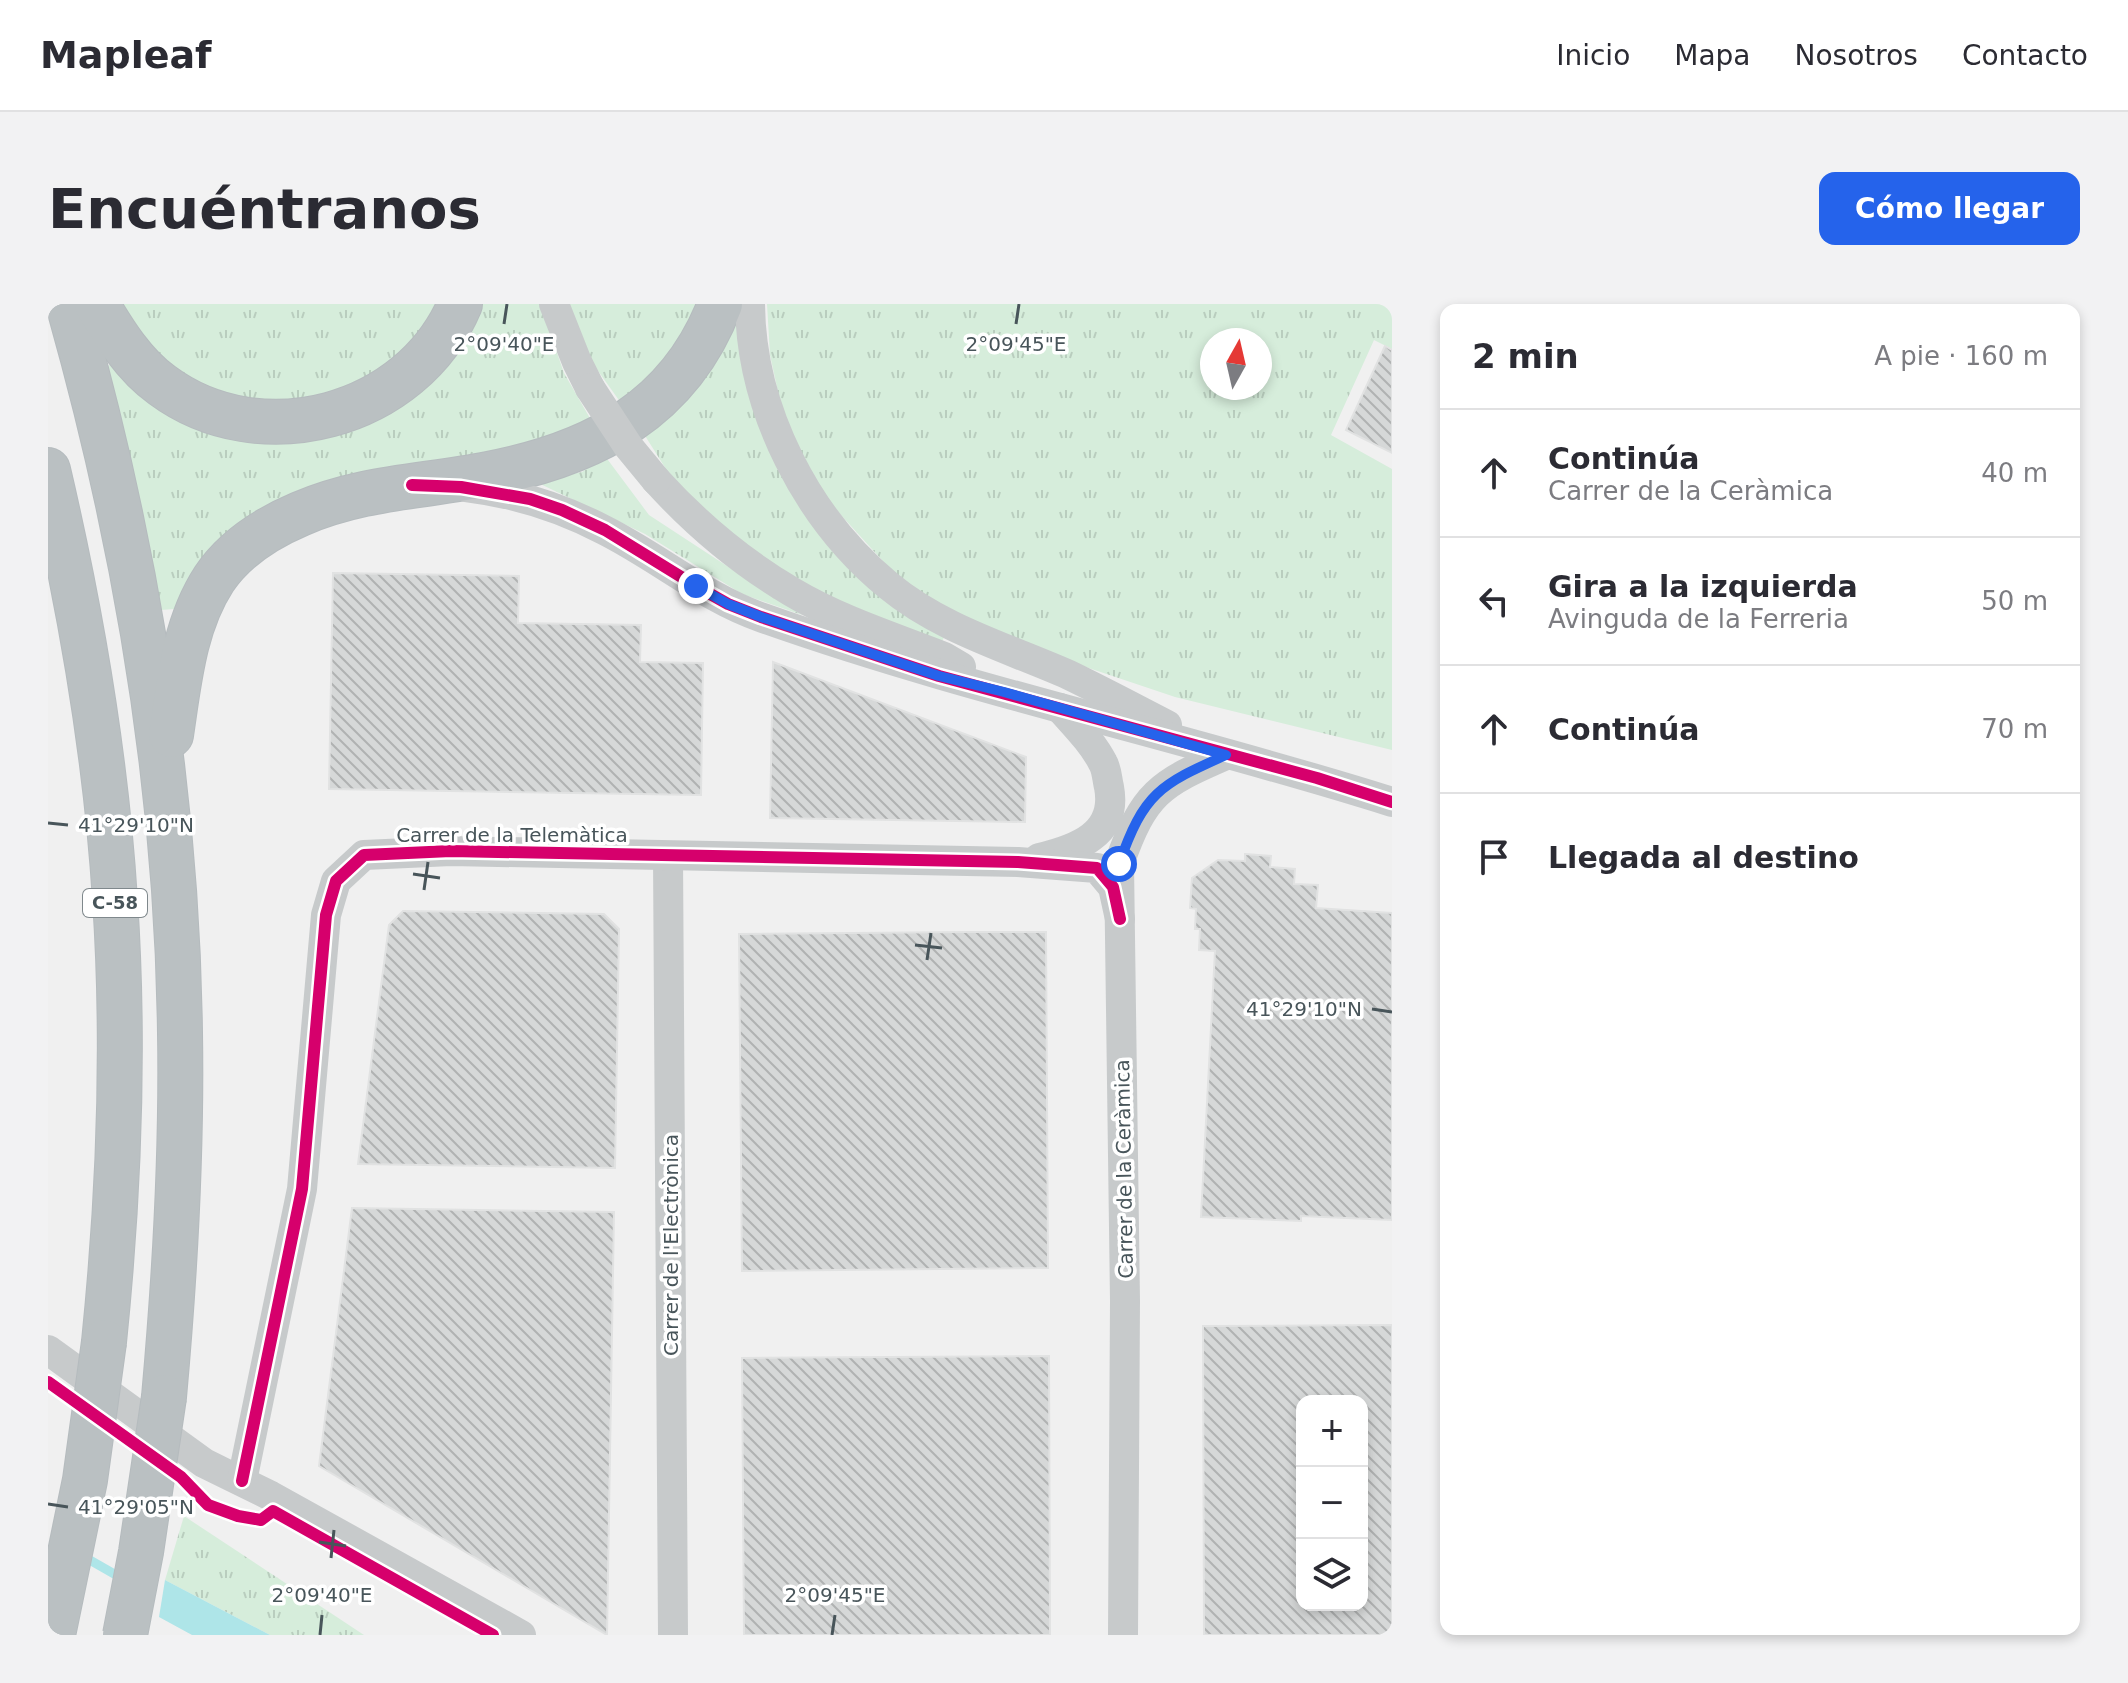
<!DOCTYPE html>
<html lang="es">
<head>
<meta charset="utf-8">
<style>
	body { margin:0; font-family:"DejaVu Sans",sans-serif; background:#f2f2f3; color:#2b2b33 }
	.controls { position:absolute; right:24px; bottom:24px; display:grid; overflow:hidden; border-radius:16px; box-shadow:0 4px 12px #0003 }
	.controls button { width:72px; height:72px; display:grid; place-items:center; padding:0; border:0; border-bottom:2px solid #e1e1e2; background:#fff; color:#2b2b33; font:40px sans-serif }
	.compass { position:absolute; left:1152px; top:24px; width:72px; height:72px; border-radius:50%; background:#fff; box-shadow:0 4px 12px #0003; rotate:8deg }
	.stop { position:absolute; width:24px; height:24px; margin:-18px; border:6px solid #2563eb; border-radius:50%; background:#fff }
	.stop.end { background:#2563eb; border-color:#fff; box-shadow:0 2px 8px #0008 }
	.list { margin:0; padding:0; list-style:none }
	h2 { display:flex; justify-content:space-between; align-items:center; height:104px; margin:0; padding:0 32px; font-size:34px }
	h2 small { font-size:26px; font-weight:400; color:#7c7c81 }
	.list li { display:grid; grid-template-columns:52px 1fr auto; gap:24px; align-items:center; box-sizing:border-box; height:128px; padding:0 32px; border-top:2px solid #e1e1e2 }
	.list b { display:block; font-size:30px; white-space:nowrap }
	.list p { margin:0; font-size:26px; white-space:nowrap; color:#7c7c81 }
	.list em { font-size:26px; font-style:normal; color:#7c7c81 }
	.icon { flex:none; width:44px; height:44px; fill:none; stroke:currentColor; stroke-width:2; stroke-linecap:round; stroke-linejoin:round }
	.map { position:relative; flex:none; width:1344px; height:1331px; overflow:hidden; border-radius:16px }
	header { display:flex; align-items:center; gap:48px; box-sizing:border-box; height:112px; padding:0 40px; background:#fff; border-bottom:2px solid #e1e1e2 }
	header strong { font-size:38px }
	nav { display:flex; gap:44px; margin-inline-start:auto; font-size:28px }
	.intro { display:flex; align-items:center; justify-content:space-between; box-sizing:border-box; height:192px; padding:0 48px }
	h1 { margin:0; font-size:56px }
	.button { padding:20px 36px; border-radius:16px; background:#2563eb; color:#fff; font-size:28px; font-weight:700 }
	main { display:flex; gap:48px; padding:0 48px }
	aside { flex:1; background:#fff; border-radius:16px; box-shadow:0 4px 12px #0003 }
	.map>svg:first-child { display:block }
</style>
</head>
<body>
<header>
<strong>Mapleaf</strong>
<nav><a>Inicio</a><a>Mapa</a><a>Nosotros</a><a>Contacto</a></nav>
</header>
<div class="intro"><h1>Encuéntranos</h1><a class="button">Cómo llegar</a></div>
<main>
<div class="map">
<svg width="1344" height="1331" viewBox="0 0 1344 1331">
	<defs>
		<pattern id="grass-tufts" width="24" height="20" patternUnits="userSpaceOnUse" patternTransform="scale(2)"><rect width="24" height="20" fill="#d6eddb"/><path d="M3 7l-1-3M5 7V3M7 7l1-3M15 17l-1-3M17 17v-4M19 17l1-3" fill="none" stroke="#b9cdbe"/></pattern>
		<pattern id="building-back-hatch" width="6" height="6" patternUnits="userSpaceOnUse" patternTransform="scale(2)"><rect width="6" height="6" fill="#d6d8d8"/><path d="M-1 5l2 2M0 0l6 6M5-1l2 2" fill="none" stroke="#b0b2b2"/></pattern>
	</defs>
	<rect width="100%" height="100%" fill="#f0f0f0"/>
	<g fill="url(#grass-tufts)" fill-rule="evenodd">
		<path d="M 72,0 L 395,0 L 342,62 L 281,97 L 189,99 L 113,57 Z"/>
		<path d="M 426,0 L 492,0 L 516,69 L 547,123 L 398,160 L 134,290 L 126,305 L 113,306 L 96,217 L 60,62 L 67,57 L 264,129 Z"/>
		<path d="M 517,0 L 658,0 L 578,106 L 540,53 Z"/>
		<path d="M 719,0 L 1344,0 L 1344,45 L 1326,36 L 1283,131 L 1344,165 L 1344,446 L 1127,393 L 990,347 L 928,321 L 853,277 L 782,199 L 759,161 L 734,106 L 722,51 ZM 1164,36 L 1212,36 L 1212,84 L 1164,84 Z"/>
		<path d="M 682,19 L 691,21 L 725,151 L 896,333 L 893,341 L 769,290 L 679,230 L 623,173 L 594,127 Z"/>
		<path d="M 557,152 L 601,211 L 754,311 L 694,290 L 597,230 L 486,177 L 534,168 Z"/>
		<path d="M 136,1212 L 316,1331 L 222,1331 L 117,1276 Z"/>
	</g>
	<path fill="#aee5e8" d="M 117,1276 L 222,1331 L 144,1331 L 111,1313 Z"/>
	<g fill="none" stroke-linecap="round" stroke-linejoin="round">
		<path stroke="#aee5e8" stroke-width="9" d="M 33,1251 L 75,1275"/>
	</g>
	<g fill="url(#building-back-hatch)" stroke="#e1e2e2" stroke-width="2" fill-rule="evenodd">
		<path d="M 1337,42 L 1344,46 L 1344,149 L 1298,126 Z"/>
		<path d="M 285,269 L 471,272 L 470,319 L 593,321 L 592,358 L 655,359 L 653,491 L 281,485 Z"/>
		<path d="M 725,358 L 978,453 L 977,518 L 722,514 Z"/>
		<path d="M 1197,550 L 1223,552 L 1222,563 L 1247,565 L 1246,580 L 1270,581 L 1268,604 L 1344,609 L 1344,916 L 1253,912 L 1253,917 L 1153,913 L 1167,647 L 1151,646 L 1152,625 L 1147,625 L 1148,605 L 1142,604 L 1144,574 L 1170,556 L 1197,557 Z"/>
		<path d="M 355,607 L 556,610 L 571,625 L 567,864 L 310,860 L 341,621 Z"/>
		<path d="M 922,628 L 998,628 L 1000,964 L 694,967 L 691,630 Z"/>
		<path d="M 304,904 L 566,908 L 559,1331 L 271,1162 Z"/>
		<path d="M 1344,1021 L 1344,1331 L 1156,1331 L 1155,1022 ZM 1254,1097 L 1314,1097 L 1314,1301 L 1254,1301 Z"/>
		<path d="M 1001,1052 L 1002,1331 L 696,1331 L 694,1054 Z"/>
	</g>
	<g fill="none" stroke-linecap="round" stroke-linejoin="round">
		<defs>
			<g id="highway">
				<path d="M 20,0 C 87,236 129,484 132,729 C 134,851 127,971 116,1093"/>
				<path d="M 49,0 C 66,29 86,61 114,81 C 212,154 364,114 412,0"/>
				<path d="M 0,166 C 33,307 58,451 67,596 C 77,744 71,891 56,1038"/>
				<path d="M 123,431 C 131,378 136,321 166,275 C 186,245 219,224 252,210 C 315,183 374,183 440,170 C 546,150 632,105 672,0"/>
			</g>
		</defs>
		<use href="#highway" stroke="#b5bbbe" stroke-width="46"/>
		<g stroke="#c7cacb" stroke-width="30">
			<path d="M 506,0 L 529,58 L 542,84"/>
			<path d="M 702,0 C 703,106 759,215 841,282 C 893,325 960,344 1021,371 C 1054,387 1086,404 1119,421"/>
			<path d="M 608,176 C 648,220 693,258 744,288 C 791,316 845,333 896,353 L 913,363"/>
			<path d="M 418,183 C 467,189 512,203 556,226 C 610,253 657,294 715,314 C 921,387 1136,432 1344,498"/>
			<path d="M 620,552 L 625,1331"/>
			<path d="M 991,554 C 1029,545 1070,530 1061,483 C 1059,475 1059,466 1055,459 C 1045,439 1027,421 1012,404"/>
			<path d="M 0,1046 L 156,1159 L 223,1192 L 473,1331"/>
			<path d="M 194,1177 L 254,885 L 278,611 L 288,577 L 316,551 L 403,547 L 970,558 L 1049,564 L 1065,583 L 1072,615"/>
			<path d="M 1075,1331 L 1077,997 L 1071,560 C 1096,489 1111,480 1178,451"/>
		</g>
		<use href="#highway" stroke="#bac0c2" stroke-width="44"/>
		<defs>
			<g id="highway-bridge">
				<path d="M 5,1331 L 37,1176 L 56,1038"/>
				<path d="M 77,1331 L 93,1248 L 116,1093"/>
			</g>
		</defs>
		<use href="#highway-bridge" stroke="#b5bbbe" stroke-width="46" stroke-linecap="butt"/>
		<path stroke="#c7cacb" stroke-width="30" d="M 542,84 L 580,142 L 608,176"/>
		<use href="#highway-bridge" stroke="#bac0c2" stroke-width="44"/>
		<defs>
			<g id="cycleway">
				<path d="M 364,181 L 413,183 L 482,195 L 514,206 L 557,226 L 648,282 L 680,300 L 713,313 L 891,372 L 1269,474 L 1344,498"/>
				<path d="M 0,1078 L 133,1173 L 160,1201 L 190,1212 L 213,1216 L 225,1207 L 445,1331"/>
				<path d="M 194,1177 L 254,885 L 278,611 L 288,577 L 316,551 L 403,547 L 970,558 L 1049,564 L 1065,583 L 1072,615"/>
			</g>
		</defs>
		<use href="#cycleway" stroke="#fff" stroke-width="17"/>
		<use href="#cycleway" stroke="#d6006c" stroke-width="12"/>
	</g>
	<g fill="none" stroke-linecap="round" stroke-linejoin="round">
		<path stroke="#2563eb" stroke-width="10" d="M 648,282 L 680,300 L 713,313 L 891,372 L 956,388 L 1178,451 C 1111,481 1096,489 1071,560"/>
	</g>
	<path fill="none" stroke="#48555a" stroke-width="3" d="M 456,20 L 459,0M 968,20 L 971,0M 0,519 L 20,521M 365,570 L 392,574M 376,586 L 380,558M 867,641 L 894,644M 879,656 L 883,629M 1324,705 L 1344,708M 0,1200 L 20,1203M 271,1238 L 298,1242M 283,1254 L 286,1226M 272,1331 L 274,1311M 784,1331 L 787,1311"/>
	<g text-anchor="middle" stroke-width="7" stroke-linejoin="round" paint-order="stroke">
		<rect fill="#fff" stroke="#7f888c" stroke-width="2" x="35" y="585" width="64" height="28" rx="6"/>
		<g font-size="18" font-weight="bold" fill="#48555a">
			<text x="67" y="605">C-58</text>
		</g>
		<g font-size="20" fill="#48555a" stroke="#fff">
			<text x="464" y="538">Carrer de la Telemàtica</text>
			<text transform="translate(1076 865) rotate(-91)" y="7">Carrer de la Ceràmica</text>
			<text transform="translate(623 941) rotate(-90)" y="7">Carrer de l'Electrònica</text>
		</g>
	</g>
	<g font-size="20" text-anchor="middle" fill="#48555a" stroke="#fff" stroke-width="7" stroke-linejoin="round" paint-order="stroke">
		<text x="456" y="47">2°09'40"E</text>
		<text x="968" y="47">2°09'45"E</text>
		<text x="88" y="528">41°29'10"N</text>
		<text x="1256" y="712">41°29'10"N</text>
		<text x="88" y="1210">41°29'05"N</text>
		<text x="274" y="1298">2°09'40"E</text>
		<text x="787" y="1298">2°09'45"E</text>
	</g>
</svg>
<div class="controls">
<button>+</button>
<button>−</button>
<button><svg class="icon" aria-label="layers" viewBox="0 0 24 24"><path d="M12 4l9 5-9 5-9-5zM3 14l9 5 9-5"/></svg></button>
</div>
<svg class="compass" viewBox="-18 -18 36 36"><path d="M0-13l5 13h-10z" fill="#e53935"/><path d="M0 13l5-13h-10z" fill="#7c7c81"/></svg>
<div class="stop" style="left:1071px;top:560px"></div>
<div class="stop end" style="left:648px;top:282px"></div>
</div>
<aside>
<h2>2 min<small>A pie · 160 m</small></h2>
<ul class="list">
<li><svg class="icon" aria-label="ahead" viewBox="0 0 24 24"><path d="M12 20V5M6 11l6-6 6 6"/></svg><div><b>Continúa</b><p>Carrer de la Ceràmica</p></div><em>40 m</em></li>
<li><svg class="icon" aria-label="left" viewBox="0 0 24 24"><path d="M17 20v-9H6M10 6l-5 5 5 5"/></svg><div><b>Gira a la izquierda</b><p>Avinguda de la Ferreria</p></div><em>50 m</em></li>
<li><svg class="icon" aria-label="ahead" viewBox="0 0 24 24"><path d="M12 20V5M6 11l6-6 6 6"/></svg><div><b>Continúa</b></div><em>70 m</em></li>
<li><svg class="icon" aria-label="arrive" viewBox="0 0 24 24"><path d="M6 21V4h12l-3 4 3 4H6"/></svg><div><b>Llegada al destino</b></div></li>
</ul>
</aside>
</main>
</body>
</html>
